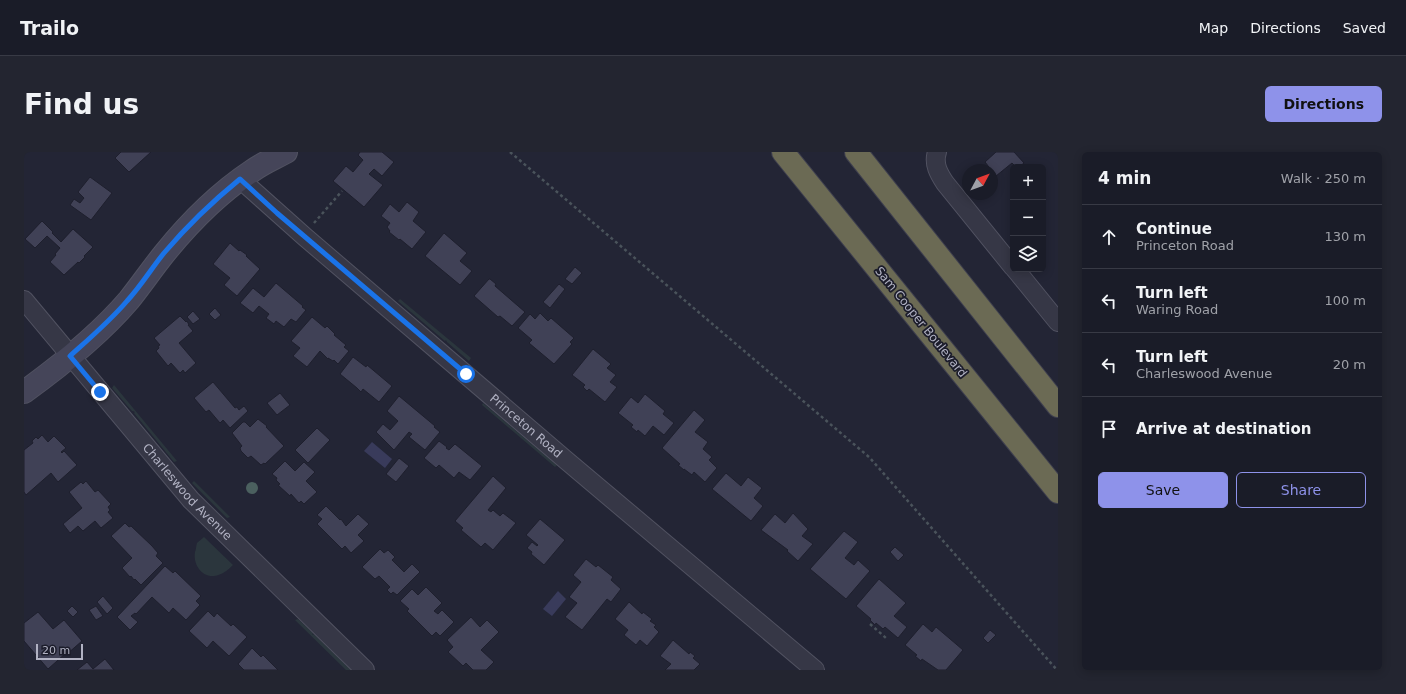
<!DOCTYPE html>
<html lang="en">
<head>
<meta charset="utf-8">
<style>
	body { margin:0; font-family:"DejaVu Sans",sans-serif; background:#232530; color:#f1f3f6 }
	.controls { position:absolute; right:12px; top:12px; display:grid; overflow:hidden; border-radius:6px; box-shadow:0 2px 10px #0003 }
	.controls button { width:36px; height:36px; display:grid; place-items:center; padding:0; border:0; border-bottom:1px solid #383a45; background:#1a1c28; color:#f1f3f6; font:20px sans-serif }
	.compass { position:absolute; left:938px; top:12px; width:36px; height:36px; border-radius:50%; background:#1a1c28; box-shadow:0 2px 10px #0003; rotate:49deg }
	.scale { position:absolute; left:12px; bottom:10px; width:47px; box-sizing:border-box; padding-left:4px; border:2px solid #b1b2c3; border-top:0; font-size:11px; line-height:14px; white-space:nowrap; color:#b1b2c3; -webkit-text-stroke:3px #1c1d2b; paint-order:stroke }
	.stop { position:absolute; width:12px; height:12px; margin:-9px; border:3px solid #1a73e8; border-radius:50%; background:#fff }
	.stop.end { background:#1a73e8; border-color:#fff; box-shadow:0 1px 4px #0008 }
	.list { margin:0; padding:0; list-style:none }
	h2 { display:flex; justify-content:space-between; align-items:center; height:52px; margin:0; padding:0 16px; font-size:17px }
	h2 small { font-size:13px; font-weight:400; color:#9fa1a8 }
	.list li { display:grid; grid-template-columns:26px 1fr auto; gap:12px; align-items:center; box-sizing:border-box; height:64px; padding:0 16px; border-top:1px solid #383a45 }
	.list b { display:block; font-size:15px; white-space:nowrap }
	.list p { margin:0; font-size:13px; white-space:nowrap; color:#9fa1a8 }
	.list em { font-size:13px; font-style:normal; color:#9fa1a8 }
	.actions { display:flex; gap:8px; padding:12px 16px }
	.actions a { flex:1; padding:9px 0; border:1px solid #8e92ea; border-radius:6px; text-align:center; font-size:14px; color:#8e92ea }
	.actions .main { background:#8e92ea; color:#111 }
	.icon { flex:none; width:22px; height:22px; fill:none; stroke:currentColor; stroke-width:2; stroke-linecap:round; stroke-linejoin:round }
	.map { position:relative; flex:none; width:1034px; height:518px; overflow:hidden; border-radius:6px }
	header { display:flex; align-items:center; gap:24px; box-sizing:border-box; height:56px; padding:0 20px; background:#1a1c28; border-bottom:1px solid #383a45 }
	header strong { font-size:19px }
	nav { display:flex; gap:22px; margin-inline-start:auto; font-size:14px }
	.intro { display:flex; align-items:center; justify-content:space-between; box-sizing:border-box; height:96px; padding:0 24px }
	h1 { margin:0; font-size:28px }
	.button { padding:10px 18px; border-radius:6px; background:#8e92ea; color:#111; font-size:14px; font-weight:700 }
	main { display:flex; gap:24px; padding:0 24px }
	aside { flex:1; background:#1a1c28; border-radius:6px; box-shadow:0 2px 10px #0003 }
	.map>svg:first-child { display:block }
</style>
</head>
<body>
<header>
<strong>Trailo</strong>
<nav><a>Map</a><a>Directions</a><a>Saved</a></nav>
</header>
<div class="intro"><h1>Find us</h1><a class="button">Directions</a></div>
<main>
<div class="map">
<svg width="1034" height="518" viewBox="0 0 1034 518">
	<rect width="100%" height="100%" fill="#232535"/>
	<g fill="#2b363d">
		<path d="M 376,147 L 447,206 L 445,209 L 423,190 L 422,188 L 421,189 L 374,149 Z"/>
		<path d="M 90,233 L 153,309 L 150,310 L 110,261 L 111,260 L 109,259 L 108,259 L 88,236 Z"/>
		<path d="M 459,251 L 533,313 L 531,315 L 458,253 Z"/>
		<path d="M 170,329 L 206,365 L 203,366 L 168,331 Z"/>
		<path d="M 180,385 L 209,413 C 204,418 198,423 190,424 C 177,425 169,412 171,400 C 172,398 172,394 173,391 C 175,389 178,387 180,385 Z"/>
		<path d="M 274,467 L 289,481 L 288,483 L 290,482 L 327,518 L 322,518 L 271,468 Z"/>
	</g>
	<g fill="#393b5b">
		<path d="M 348,290 L 368,307 L 361,316 L 340,299 Z"/>
		<path d="M 534,439 L 542,447 L 528,464 L 519,457 Z"/>
	</g>
	<g fill="#404156" stroke="#1e1f2d">
		<path d="M 97,0 L 127,0 L 105,20 L 91,6 Z"/>
		<path d="M 336,0 L 358,0 L 370,10 L 358,24 L 350,17 L 345,22 L 359,33 L 340,55 L 309,29 L 322,14 L 329,20 L 339,8 L 334,3 Z"/>
		<path d="M 972,0 L 990,0 L 1000,11 L 995,15 L 992,15 L 988,11 L 972,24 L 961,10 Z"/>
		<path d="M 66,25 L 88,41 L 67,68 L 46,53 L 50,47 L 56,51 L 60,46 L 54,40 Z"/>
		<path d="M 383,50 L 395,60 L 389,69 L 402,80 L 388,97 L 376,87 L 375,88 L 365,80 L 366,79 L 363,75 L 366,71 L 357,64 L 366,52 L 375,60 Z"/>
		<path d="M 18,69 L 29,80 L 28,81 L 37,90 L 49,77 L 69,95 L 60,104 L 61,105 L 55,111 L 54,110 L 40,123 L 26,110 L 32,103 L 31,102 L 36,96 L 23,84 L 11,96 L 1,87 Z"/>
		<path d="M 420,81 L 443,101 L 436,109 L 448,119 L 436,133 L 401,104 Z"/>
		<path d="M 206,91 L 215,99 L 216,98 L 223,103 L 222,104 L 236,117 L 213,144 L 200,133 L 206,126 L 189,112 Z"/>
		<path d="M 551,115 L 558,121 L 548,132 L 541,127 Z"/>
		<path d="M 465,127 L 466,127 L 472,132 L 471,134 L 501,160 L 488,174 L 476,164 L 474,165 L 450,144 Z"/>
		<path d="M 252,131 L 279,154 L 278,155 L 282,158 L 272,170 L 267,167 L 260,175 L 252,169 L 250,172 L 242,166 L 245,162 L 235,154 L 229,161 L 216,151 L 229,136 L 240,145 Z"/>
		<path d="M 535,132 L 541,137 L 526,156 L 519,150 Z"/>
		<path d="M 191,156 L 197,163 L 191,168 L 185,162 Z"/>
		<path d="M 169,159 L 176,167 L 169,172 L 163,165 Z"/>
		<path d="M 516,161 L 524,169 L 527,166 L 550,186 L 546,190 L 548,192 L 530,212 L 505,191 L 508,188 L 494,176 L 506,162 L 511,167 Z"/>
		<path d="M 156,164 L 162,170 L 163,169 L 165,173 L 164,173 L 169,179 L 155,191 L 172,211 L 161,221 L 159,218 L 156,221 L 147,211 L 144,214 L 132,199 L 135,196 L 134,194 L 136,193 L 130,186 Z"/>
		<path d="M 288,165 L 301,176 L 303,174 L 311,182 L 310,183 L 322,193 L 320,195 L 325,199 L 314,212 L 310,208 L 309,209 L 304,206 L 304,207 L 296,199 L 283,215 L 269,204 L 276,196 L 267,189 Z"/>
		<path d="M 569,197 L 587,212 L 583,216 L 592,223 L 586,230 L 593,235 L 581,250 L 565,237 L 563,239 L 559,235 L 561,233 L 548,223 Z"/>
		<path d="M 329,205 L 342,215 L 343,213 L 368,234 L 355,250 L 339,237 L 337,240 L 333,236 L 316,222 Z"/>
		<path d="M 189,230 L 211,256 L 213,255 L 215,258 L 220,254 L 224,259 L 206,276 L 199,268 L 196,271 L 185,258 L 182,260 L 170,246 Z"/>
		<path d="M 256,241 L 266,253 L 253,263 L 243,251 Z"/>
		<path d="M 621,242 L 641,259 L 639,262 L 650,271 L 640,283 L 629,274 L 621,284 L 614,278 L 613,280 L 607,275 L 609,273 L 594,261 L 607,245 L 614,251 Z"/>
		<path d="M 375,244 L 411,274 L 410,275 L 416,280 L 401,298 L 385,285 L 388,282 L 385,280 L 370,298 L 352,280 L 359,272 L 366,278 L 374,269 L 363,259 Z"/>
		<path d="M 670,258 L 681,268 L 671,280 L 684,290 L 679,297 L 688,305 L 685,308 L 693,316 L 681,330 L 670,320 L 668,323 L 660,317 L 660,318 L 654,313 L 656,312 L 638,296 Z"/>
		<path d="M 234,267 L 243,274 L 242,275 L 260,294 L 241,312 L 240,311 L 237,313 L 227,304 L 224,306 L 217,299 L 216,296 L 218,294 L 208,281 L 219,270 L 221,270 L 226,275 Z"/>
		<path d="M 293,276 L 306,288 L 284,311 L 271,298 Z"/>
		<path d="M 18,283 L 24,290 L 30,284 L 42,296 L 37,300 L 38,301 L 40,299 L 53,313 L 34,330 L 27,321 L 2,343 L 0,340 L 0,298 L 9,291 L 8,289 L 12,285 L 14,287 Z"/>
		<path d="M 415,289 L 423,295 L 422,296 L 425,298 L 431,292 L 458,314 L 446,328 L 435,320 L 430,326 L 415,313 L 412,316 L 400,306 Z"/>
		<path d="M 375,306 L 385,314 L 372,330 L 362,322 Z"/>
		<path d="M 261,309 L 271,319 L 280,310 L 291,320 L 282,329 L 293,340 L 280,352 L 277,349 L 275,351 L 267,342 L 266,344 L 254,333 L 256,332 L 252,328 L 253,326 L 248,322 Z"/>
		<path d="M 702,321 L 717,334 L 724,325 L 738,336 L 730,346 L 739,354 L 727,369 L 688,337 Z"/>
		<path d="M 469,324 L 482,336 L 464,358 L 467,360 L 469,358 L 476,364 L 479,361 L 492,371 L 469,398 L 461,391 L 457,395 L 437,378 L 439,376 L 431,369 Z"/>
		<path d="M 62,329 L 71,340 L 74,338 L 87,352 L 84,355 L 86,358 L 84,360 L 89,366 L 77,376 L 71,369 L 59,379 L 54,374 L 46,381 L 39,372 L 58,356 L 45,340 L 57,330 L 59,332 Z"/>
		<path d="M 302,354 L 316,368 L 317,367 L 322,374 L 334,362 L 345,372 L 334,383 L 340,389 L 327,401 L 321,394 L 318,397 L 293,372 L 298,367 L 293,363 Z"/>
		<path d="M 769,361 L 784,377 L 778,384 L 789,392 L 774,409 L 763,399 L 764,398 L 737,378 L 751,362 L 761,371 Z"/>
		<path d="M 516,367 L 541,388 L 520,413 L 507,402 L 508,400 L 503,396 L 508,390 L 513,394 L 514,393 L 502,383 Z"/>
		<path d="M 101,371 L 105,375 L 107,374 L 128,394 L 134,401 L 132,404 L 139,411 L 117,433 L 111,427 L 110,428 L 107,424 L 106,425 L 98,416 L 108,406 L 87,384 Z"/>
		<path d="M 820,379 L 834,390 L 821,406 L 830,413 L 834,408 L 846,419 L 822,447 L 786,417 Z"/>
		<path d="M 871,395 L 880,403 L 874,409 L 866,400 Z"/>
		<path d="M 356,397 L 360,401 L 364,398 L 371,405 L 368,408 L 380,420 L 388,412 L 396,420 L 373,443 L 369,440 L 367,442 L 363,438 L 366,435 L 355,424 L 351,427 L 338,415 Z"/>
		<path d="M 562,407 L 572,415 L 574,413 L 589,425 L 587,428 L 597,437 L 587,450 L 583,447 L 558,478 L 541,465 L 553,451 L 545,445 L 557,430 L 549,423 Z"/>
		<path d="M 141,414 L 149,421 L 151,419 L 177,444 L 172,449 L 176,453 L 162,468 L 149,456 L 145,461 L 128,445 L 112,462 L 111,461 L 107,464 L 114,470 L 106,478 L 93,465 Z"/>
		<path d="M 855,427 L 882,451 L 870,464 L 883,475 L 874,486 L 861,475 L 859,477 L 852,471 L 851,473 L 846,468 L 847,467 L 832,454 Z"/>
		<path d="M 402,435 L 418,451 L 410,459 L 414,462 L 418,458 L 430,470 L 416,484 L 412,480 L 408,484 L 383,459 L 385,457 L 376,449 L 388,437 L 394,443 Z"/>
		<path d="M 79,444 L 89,456 L 83,462 L 73,450 Z"/>
		<path d="M 605,450 L 618,462 L 619,460 L 628,467 L 626,469 L 632,473 L 630,475 L 635,480 L 623,494 L 616,488 L 612,493 L 600,483 L 604,478 L 591,467 Z"/>
		<path d="M 48,454 L 54,460 L 49,465 L 43,459 Z"/>
		<path d="M 72,454 L 79,464 L 72,468 L 65,458 Z"/>
		<path d="M 184,459 L 190,465 L 193,461 L 207,474 L 209,472 L 223,485 L 205,504 L 189,489 L 183,496 L 165,479 Z"/>
		<path d="M 14,460 L 29,477 L 40,468 L 58,489 L 43,502 L 42,501 L 24,517 L 0,489 L 0,471 Z"/>
		<path d="M 447,465 L 456,475 L 463,468 L 475,480 L 457,498 L 470,510 L 462,518 L 449,518 L 442,511 L 439,514 L 424,500 L 429,495 L 423,488 Z"/>
		<path d="M 899,472 L 908,480 L 912,475 L 939,498 L 922,518 L 914,518 L 898,507 L 897,509 L 891,504 L 893,503 L 881,493 Z"/>
		<path d="M 966,478 L 972,483 L 964,491 L 959,486 Z"/>
		<path d="M 649,488 L 665,502 L 666,500 L 671,504 L 669,506 L 676,512 L 670,518 L 641,518 L 647,512 L 636,504 Z"/>
		<path d="M 228,496 L 237,505 L 239,503 L 254,518 L 220,518 L 214,512 Z"/>
		<path d="M 81,507 L 90,518 L 53,518 L 63,510 L 69,517 Z"/>
	</g>
	<g fill="none" stroke-linecap="round" stroke-linejoin="round">
		<defs>
			<g id="street">
				<path d="M 913,0 C 909,12 915,22 921,31 L 989,115"/>
				<path id="s1" d="M 216,27 L 281,85 L 543,309 L 791,518"/>
				<path d="M 991,117 L 1034,170"/>
				<path id="s2" d="M 0,148 L 167,348 L 341,518"/>
			</g>
			<path id="secondary" d="M 0,240 C 36,214 76,182 105,148 C 117,133 128,117 140,102 C 165,71 195,41 228,19 C 239,11 251,6 262,0"/>
			<g id="highway">
				<path d="M 759,0 L 1034,340"/>
				<path d="M 832,0 L 1034,254"/>
			</g>
		</defs>
		<use href="#street" stroke="#515261" stroke-width="20"/>
		<use href="#secondary" stroke="#515261" stroke-width="24"/>
		<use href="#highway" stroke="#3e3f4e" stroke-width="24"/>
		<g stroke="#4a535b" stroke-width="2.5" stroke-dasharray="3 3" stroke-linecap="butt">
			<path d="M 486,0 L 845,305 L 1033,518"/>
			<path d="M 290,71 L 318,39"/>
			<path d="M 846,472 L 862,486"/>
		</g>
		<use href="#street" stroke="#363746" stroke-width="18"/>
		<use href="#secondary" stroke="#454559" stroke-width="22"/>
		<use href="#highway" stroke="#6b6a54" stroke-width="22"/>
	</g>
	<circle fill="#4b605f" cx="228" cy="336" r="6"/>
	<g fill="none" stroke-linecap="round" stroke-linejoin="round">
		<path stroke="#1a73e8" stroke-width="5" d="M 76,240 L 46,204 C 66,186 86,169 103,149 C 117,134 127,117 140,101 C 163,74 189,49 216,27 L 253,61 L 442,222"/>
	</g>
	<g text-anchor="middle" stroke-width="3.5" stroke-linejoin="round" paint-order="stroke">
		<g font-size="12" fill="#b1b2c3" stroke="#1c1d2b">
			<text transform="translate(897 170) rotate(51)" y="4">Sam Cooper Boulevard</text>
			<text dy="4" stroke="none"><textPath href="#s1" startOffset="378">Princeton Road</textPath></text>
			<text dy="4" stroke="none"><textPath href="#s2" startOffset="252">Charleswood Avenue</textPath></text>
		</g>
	</g>
</svg>
<div class="controls">
<button>+</button>
<button>−</button>
<button><svg class="icon" aria-label="layers" viewBox="0 0 24 24"><path d="M12 4l9 5-9 5-9-5zM3 14l9 5 9-5"/></svg></button>
</div>
<svg class="compass" viewBox="-18 -18 36 36"><path d="M0-13l5 13h-10z" fill="#e53935"/><path d="M0 13l5-13h-10z" fill="#9fa1a8"/></svg>
<div class="scale">20 m</div>
<div class="stop" style="left:442px;top:222px"></div>
<div class="stop end" style="left:76px;top:240px"></div>
</div>
<aside>
<h2>4 min<small>Walk · 250 m</small></h2>
<ul class="list">
<li><svg class="icon" aria-label="ahead" viewBox="0 0 24 24"><path d="M12 20V5M6 11l6-6 6 6"/></svg><div><b>Continue</b><p>Princeton Road</p></div><em>130 m</em></li>
<li><svg class="icon" aria-label="left" viewBox="0 0 24 24"><path d="M17 20v-9H6M10 6l-5 5 5 5"/></svg><div><b>Turn left</b><p>Waring Road</p></div><em>100 m</em></li>
<li><svg class="icon" aria-label="left" viewBox="0 0 24 24"><path d="M17 20v-9H6M10 6l-5 5 5 5"/></svg><div><b>Turn left</b><p>Charleswood Avenue</p></div><em>20 m</em></li>
<li><svg class="icon" aria-label="arrive" viewBox="0 0 24 24"><path d="M6 21V4h12l-3 4 3 4H6"/></svg><div><b>Arrive at destination</b></div></li>
</ul>
<div class="actions"><a class="main">Save</a><a>Share</a></div>
</aside>
</main>
</body>
</html>
